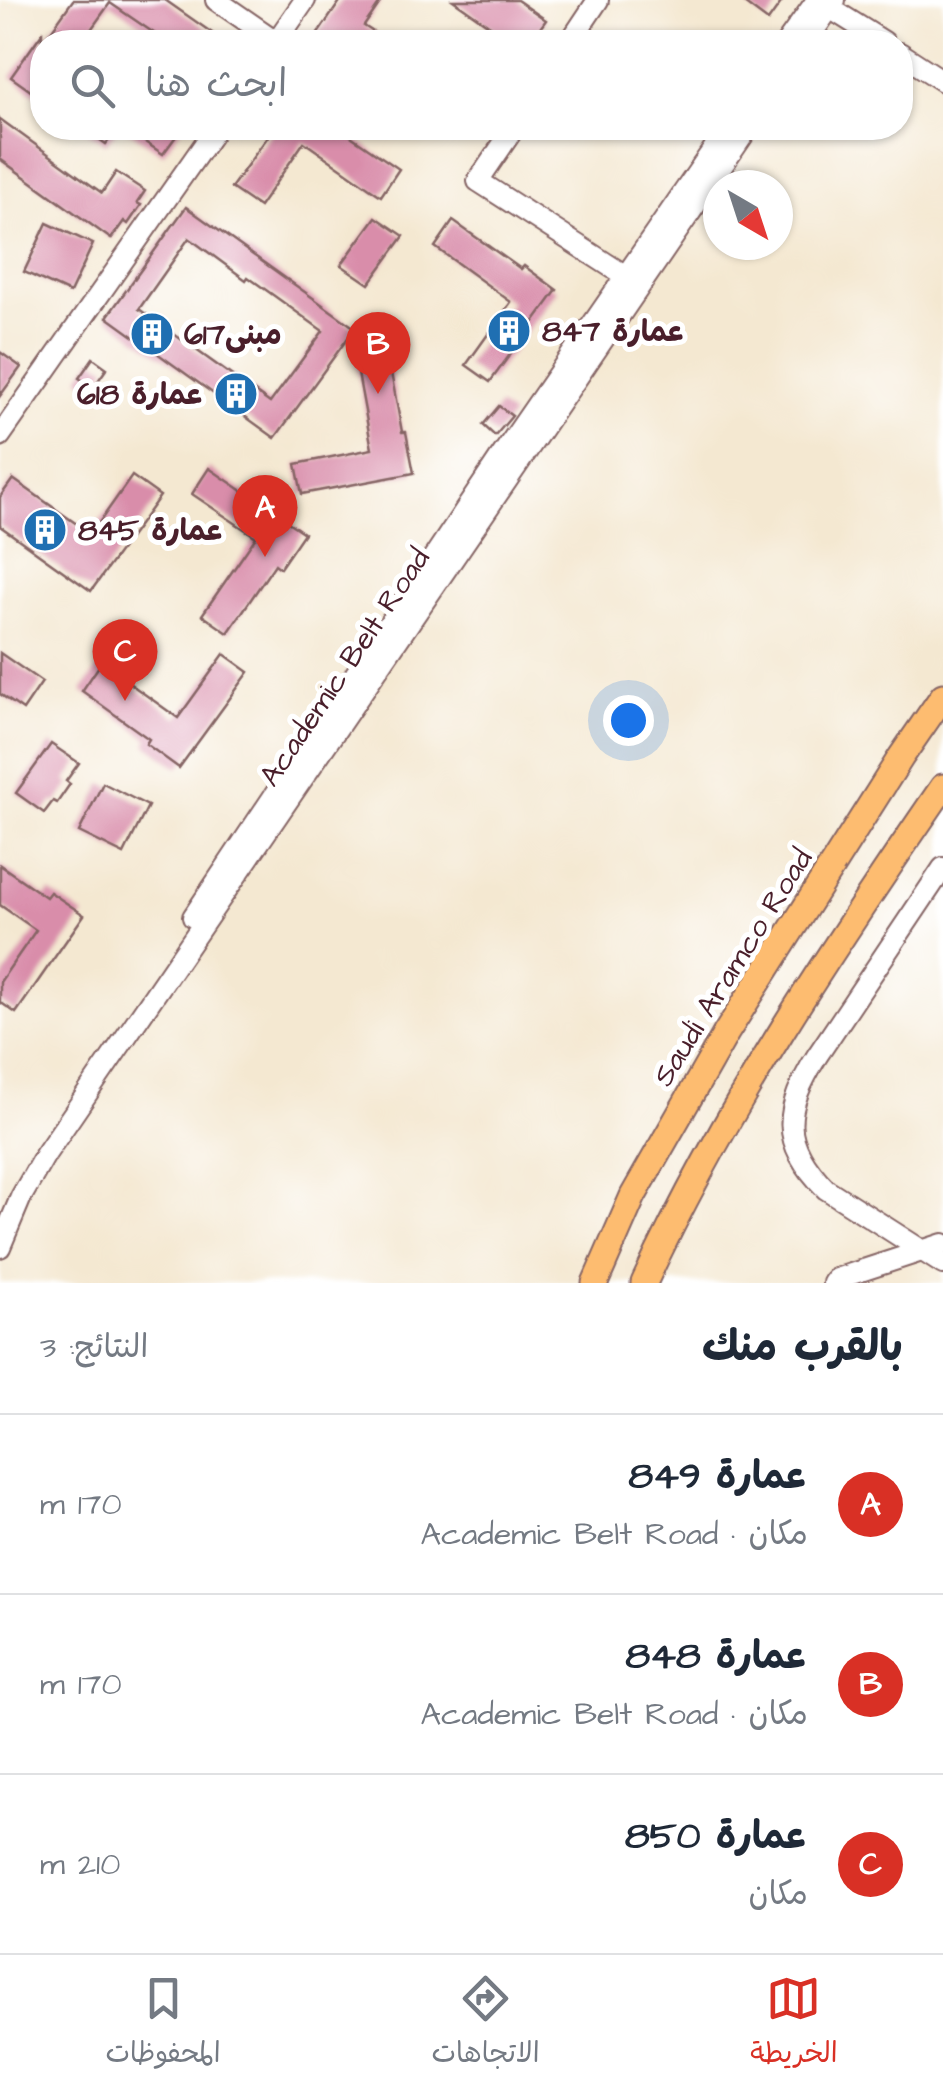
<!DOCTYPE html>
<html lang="ar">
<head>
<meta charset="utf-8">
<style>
	body { margin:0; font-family:"Architects Daughter","Playpen Sans Arabic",sans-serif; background:#f2f2f3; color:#1f2937; direction:rtl }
	.compass { position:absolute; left:703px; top:170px; width:90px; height:90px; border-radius:50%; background:#fff; box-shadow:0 2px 8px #0004; rotate:141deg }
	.you { position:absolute; left:628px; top:720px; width:35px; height:35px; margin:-25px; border:8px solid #fff; border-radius:50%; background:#1a73e8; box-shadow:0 0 0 15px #1a73e833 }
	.badge { display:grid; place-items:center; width:65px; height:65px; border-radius:50%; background:#d93025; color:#fff; font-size:32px; font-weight:700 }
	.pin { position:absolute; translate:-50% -82px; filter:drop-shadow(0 2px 5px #0008) }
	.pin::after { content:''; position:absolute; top:52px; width:35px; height:30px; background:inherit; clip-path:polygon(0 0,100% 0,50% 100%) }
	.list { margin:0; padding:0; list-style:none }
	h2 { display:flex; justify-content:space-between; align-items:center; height:130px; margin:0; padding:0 40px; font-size:42px }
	h2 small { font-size:32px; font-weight:400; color:#747a83 }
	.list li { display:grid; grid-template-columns:65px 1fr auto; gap:30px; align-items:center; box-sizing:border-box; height:180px; padding:0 40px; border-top:2px solid #e0e1e3 }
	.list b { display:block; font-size:38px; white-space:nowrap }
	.list p { margin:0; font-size:32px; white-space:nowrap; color:#747a83 }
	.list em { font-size:32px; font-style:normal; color:#747a83 }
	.icon { flex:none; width:55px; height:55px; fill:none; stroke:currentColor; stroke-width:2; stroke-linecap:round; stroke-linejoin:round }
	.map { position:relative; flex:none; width:943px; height:1283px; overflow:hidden; direction:ltr }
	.search { position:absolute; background:#fff; box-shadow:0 2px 8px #0004; left:30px; right:30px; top:30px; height:110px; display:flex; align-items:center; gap:25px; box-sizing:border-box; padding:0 35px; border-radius:40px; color:#747a83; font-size:38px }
	.sheet { height:670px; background:#fff }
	nav { display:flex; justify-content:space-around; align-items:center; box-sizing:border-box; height:140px; border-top:2px solid #e0e1e3; background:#fff; font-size:28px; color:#747a83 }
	nav a { display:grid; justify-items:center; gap:5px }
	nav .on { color:#d93025 }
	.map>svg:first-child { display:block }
</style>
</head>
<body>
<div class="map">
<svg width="943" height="1283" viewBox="0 0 943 1283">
	<rect width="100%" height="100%" fill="#fff"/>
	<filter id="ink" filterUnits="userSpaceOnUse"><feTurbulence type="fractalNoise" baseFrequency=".01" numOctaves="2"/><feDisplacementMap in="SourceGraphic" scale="20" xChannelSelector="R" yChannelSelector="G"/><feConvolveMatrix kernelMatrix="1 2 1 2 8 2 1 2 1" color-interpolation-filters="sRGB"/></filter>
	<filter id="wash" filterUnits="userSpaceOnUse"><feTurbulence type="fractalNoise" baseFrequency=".0048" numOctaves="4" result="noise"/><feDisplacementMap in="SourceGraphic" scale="40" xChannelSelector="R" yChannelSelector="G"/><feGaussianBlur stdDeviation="2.25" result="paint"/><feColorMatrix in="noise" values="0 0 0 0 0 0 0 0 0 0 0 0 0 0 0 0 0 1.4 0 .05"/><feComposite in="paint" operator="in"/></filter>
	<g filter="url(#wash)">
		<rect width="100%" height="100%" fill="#f4e8d1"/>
		<g id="blocks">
			<g fill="#d98daa" fill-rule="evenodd">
				<path d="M 73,0 L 165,0 L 225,42 L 167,42 L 110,3 L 82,42 L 43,42 Z"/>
				<path d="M 341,0 L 382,0 L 364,26 L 389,42 L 322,42 L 315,38 Z"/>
				<path d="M 453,0 L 517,0 L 546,20 L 530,42 L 493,42 L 500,33 Z"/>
				<path d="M 740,0 L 783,0 L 768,21 Z"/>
				<path d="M 42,33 L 42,99 L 11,77 Z"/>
				<path d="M 0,119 L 102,193 L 116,172 L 145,191 L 137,203 L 141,205 L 128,224 L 124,221 L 111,239 L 0,159 Z"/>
				<path d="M 83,128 L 118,128 L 106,144 Z"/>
				<path d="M 124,128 L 182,128 L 163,154 Z"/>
				<path d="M 274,128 L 339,128 L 399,169 L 381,196 L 304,142 L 259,207 L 231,188 Z"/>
				<path d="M 186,207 L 355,328 L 275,438 L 107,317 ZM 189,238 L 246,280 L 248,277 L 323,331 L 270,403 L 139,309 Z"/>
				<path d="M 376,217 L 404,236 L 369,284 L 341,265 Z"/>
				<path d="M 453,221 L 521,269 L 524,266 L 557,290 L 490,382 L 466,365 L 511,302 L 435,247 Z"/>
				<path d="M 47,223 L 93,244 L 70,293 L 24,272 Z"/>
				<path d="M 387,351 L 402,432 L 406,432 L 414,473 L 302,494 L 296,464 L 372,449 L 355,357 Z"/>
				<path d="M 0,352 L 21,367 L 0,396 Z"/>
				<path d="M 93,358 L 107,368 L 93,388 L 79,378 Z"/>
				<path d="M 499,406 L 512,416 L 495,436 L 483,425 Z"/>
				<path d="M 209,468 L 304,533 L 280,568 L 275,564 L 228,633 L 202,615 L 256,537 L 192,494 Z"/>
				<path d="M 132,476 L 160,496 L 91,591 L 0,526 L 0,497 L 13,479 L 91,534 Z"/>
				<path d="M 0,653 L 42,682 L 23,710 L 0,694 Z"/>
				<path d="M 224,654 L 249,672 L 179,768 L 146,744 L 149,739 L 82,691 L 101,663 L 178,718 Z"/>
				<path d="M 51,744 L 79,763 L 66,781 L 70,784 L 57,803 L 53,801 L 44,813 L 16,793 Z"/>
				<path d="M 103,783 L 148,806 L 124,854 L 79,832 Z"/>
				<path d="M 0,865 L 46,897 L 50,892 L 84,915 L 16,1013 L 0,1002 L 0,982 L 36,930 L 0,905 Z"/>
			</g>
		</g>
	</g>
	<g filter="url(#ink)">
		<use href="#blocks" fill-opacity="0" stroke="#866565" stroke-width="2.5"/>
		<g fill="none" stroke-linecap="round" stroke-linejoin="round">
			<defs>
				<g id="minor">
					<path d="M 216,0 L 277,42"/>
					<path d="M 276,42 L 305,0"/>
					<path d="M 570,42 L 598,0"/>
					<path d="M 787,42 L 817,0 L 884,42"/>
					<path d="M 806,42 L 835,0"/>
					<path d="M 900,53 L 943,81"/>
					<path d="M 514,128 L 478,181 L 624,275"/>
					<path d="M 0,436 L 216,128"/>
					<path d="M 943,868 L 817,1056 C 784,1110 779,1141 826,1189 L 943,1264"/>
					<path d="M 193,917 L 500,458 L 728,128"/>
					<path d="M 0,1247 L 21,1197 L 45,1155 L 748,128"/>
					<path d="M 833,1283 L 836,1279 L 943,1244"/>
				</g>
				<g id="major">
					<path d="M 595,1283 L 633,1196 L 726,1033 L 901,757 L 943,696"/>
					<path d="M 644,1283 C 725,1108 834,946 943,787"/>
				</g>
			</defs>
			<use href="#minor" stroke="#866565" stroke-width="24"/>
			<use href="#major" stroke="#866565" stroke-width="29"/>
			<use href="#minor" stroke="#fff" stroke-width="20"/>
			<use href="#major" stroke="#fdbc70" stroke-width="25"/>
		</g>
	</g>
	<defs>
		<symbol id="building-disc" viewBox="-11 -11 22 22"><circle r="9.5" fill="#1f6fb2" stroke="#fff"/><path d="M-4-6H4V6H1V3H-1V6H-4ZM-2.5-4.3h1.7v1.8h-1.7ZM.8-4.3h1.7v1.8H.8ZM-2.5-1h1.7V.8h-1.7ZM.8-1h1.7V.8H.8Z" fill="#fff"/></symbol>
	</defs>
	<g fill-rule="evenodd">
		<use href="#building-disc" x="484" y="306" width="50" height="50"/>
		<use href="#building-disc" x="127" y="309" width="50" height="50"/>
		<use href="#building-disc" x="211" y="369" width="50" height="50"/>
		<use href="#building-disc" x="20" y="505" width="50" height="50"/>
	</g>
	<g text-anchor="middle" stroke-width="10" stroke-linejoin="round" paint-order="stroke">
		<g font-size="30" font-weight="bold" fill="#4a1f2b" stroke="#fff" text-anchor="start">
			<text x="542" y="341">عمارة 847</text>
			<text x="184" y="344">مبنى617</text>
			<text x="204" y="404" text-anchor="end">عمارة 618</text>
			<text x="78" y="540">عمارة 845</text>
		</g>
		<g font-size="30" fill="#4a1f2b" stroke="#fff">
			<text transform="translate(344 667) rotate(-56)" y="10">Academic Belt Road</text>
			<text transform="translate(732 967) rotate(-58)" y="10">Saudi Aramco Road</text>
		</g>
	</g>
</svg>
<svg class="compass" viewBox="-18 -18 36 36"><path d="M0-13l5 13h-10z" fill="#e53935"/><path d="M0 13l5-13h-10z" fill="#747a83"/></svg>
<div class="you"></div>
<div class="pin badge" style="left:265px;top:557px">A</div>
<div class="pin badge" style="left:378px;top:394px">B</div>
<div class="pin badge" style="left:125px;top:701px">C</div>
<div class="search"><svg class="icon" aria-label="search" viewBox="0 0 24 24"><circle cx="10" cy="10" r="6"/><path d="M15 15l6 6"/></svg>ابحث هنا</div>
</div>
<section class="sheet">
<h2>بالقرب منك<small>النتائج: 3</small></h2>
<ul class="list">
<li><span class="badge">A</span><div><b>عمارة 849</b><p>مكان · Academic Belt Road</p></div><em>170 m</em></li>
<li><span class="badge">B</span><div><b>عمارة 848</b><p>مكان · Academic Belt Road</p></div><em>170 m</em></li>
<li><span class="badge">C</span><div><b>عمارة 850</b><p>مكان</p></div><em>210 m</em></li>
</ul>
</section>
<nav>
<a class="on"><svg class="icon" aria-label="map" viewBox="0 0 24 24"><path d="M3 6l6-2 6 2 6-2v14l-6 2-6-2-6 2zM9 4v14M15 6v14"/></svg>الخريطة</a>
<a><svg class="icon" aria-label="directions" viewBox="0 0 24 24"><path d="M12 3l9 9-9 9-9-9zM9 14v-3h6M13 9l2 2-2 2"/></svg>الاتجاهات</a>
<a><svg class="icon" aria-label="saved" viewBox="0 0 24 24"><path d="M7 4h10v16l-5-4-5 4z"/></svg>المحفوظات</a>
</nav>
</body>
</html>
